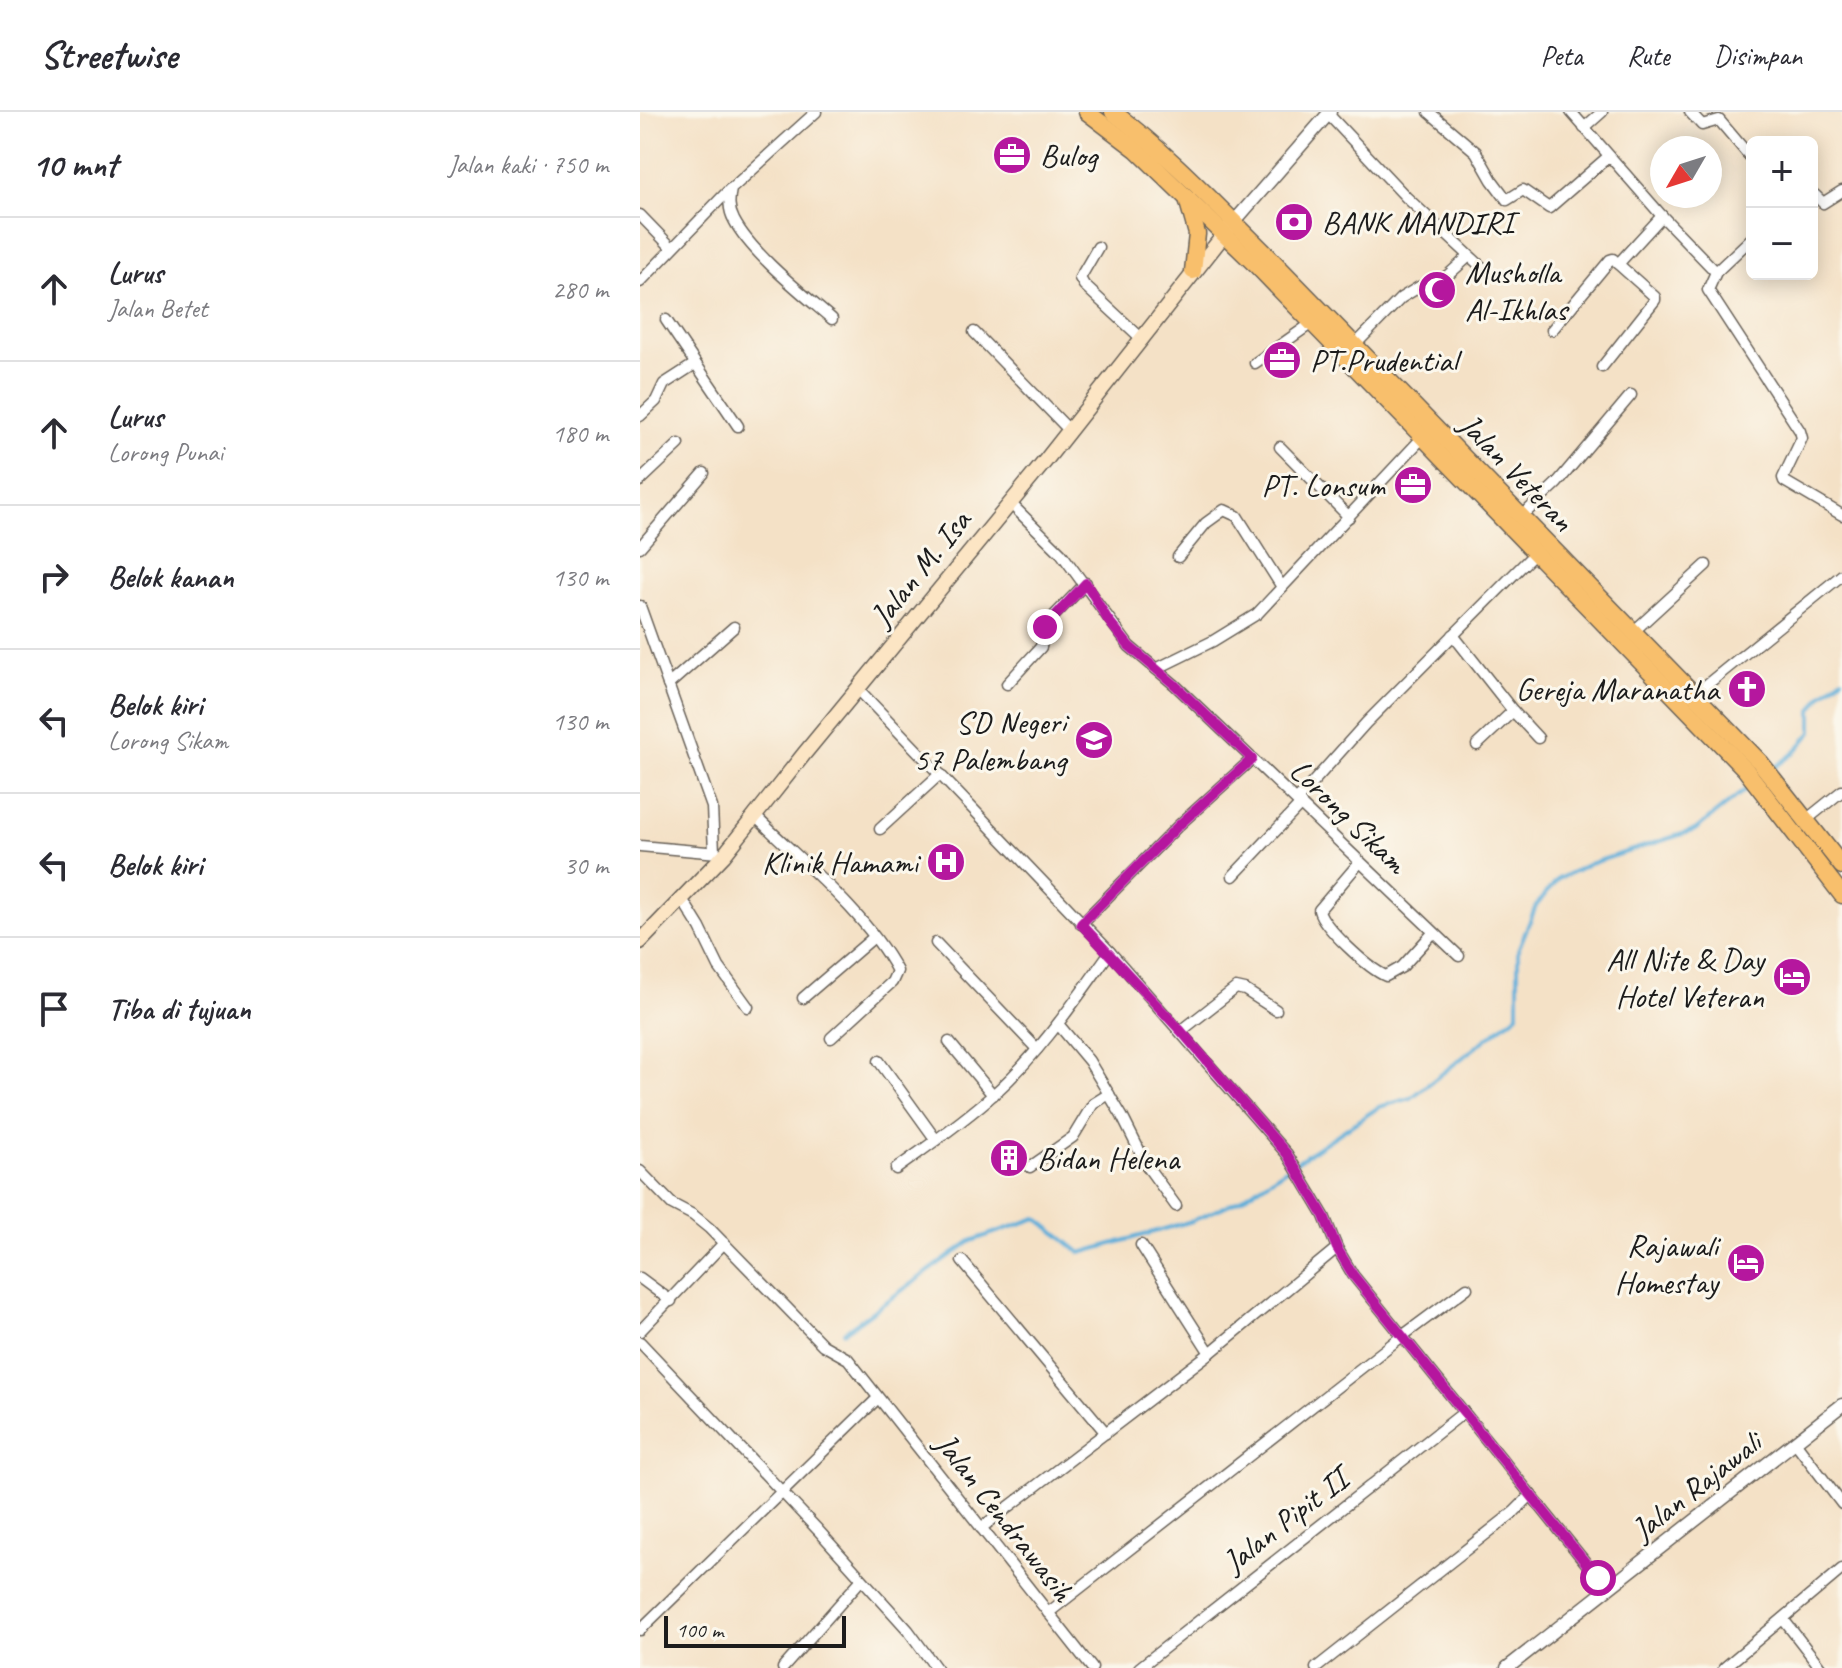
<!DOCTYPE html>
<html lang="id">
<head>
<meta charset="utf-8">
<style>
	body { margin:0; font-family:Caveat,sans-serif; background:#f2f2f3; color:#2b2b33 }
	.controls { position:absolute; right:24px; top:24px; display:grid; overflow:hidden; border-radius:12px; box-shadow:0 4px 20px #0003 }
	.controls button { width:72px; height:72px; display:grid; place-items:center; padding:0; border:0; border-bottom:2px solid #e1e1e2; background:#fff; color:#2b2b33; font:40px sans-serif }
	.compass { position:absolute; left:1010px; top:24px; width:72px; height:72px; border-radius:50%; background:#fff; box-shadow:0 4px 20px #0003; rotate:231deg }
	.scale { position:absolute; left:24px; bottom:20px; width:182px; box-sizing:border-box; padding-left:8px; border:4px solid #1c1c1c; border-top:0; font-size:22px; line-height:28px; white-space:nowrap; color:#1c1c1c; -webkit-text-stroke:6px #fbf7ec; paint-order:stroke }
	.stop { position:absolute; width:24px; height:24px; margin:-18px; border:6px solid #b5179e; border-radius:50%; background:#fff }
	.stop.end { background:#b5179e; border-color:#fff; box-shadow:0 2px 8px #0008 }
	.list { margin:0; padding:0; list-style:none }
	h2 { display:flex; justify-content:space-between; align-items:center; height:104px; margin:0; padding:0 32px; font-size:34px }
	h2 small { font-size:26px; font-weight:400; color:#7c7c81 }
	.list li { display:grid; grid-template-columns:52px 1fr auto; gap:24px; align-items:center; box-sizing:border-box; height:144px; padding:0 32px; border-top:2px solid #e1e1e2 }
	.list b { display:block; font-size:30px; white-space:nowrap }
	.list p { margin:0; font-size:26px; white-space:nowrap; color:#7c7c81 }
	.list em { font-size:26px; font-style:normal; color:#7c7c81 }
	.icon { flex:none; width:44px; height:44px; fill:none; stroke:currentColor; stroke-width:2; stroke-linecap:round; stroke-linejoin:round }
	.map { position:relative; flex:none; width:1202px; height:1556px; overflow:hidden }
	header { display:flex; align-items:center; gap:48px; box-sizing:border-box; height:112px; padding:0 40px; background:#fff; border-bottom:2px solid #e1e1e2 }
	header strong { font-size:38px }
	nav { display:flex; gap:44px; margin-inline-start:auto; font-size:28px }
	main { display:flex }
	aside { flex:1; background:#fff }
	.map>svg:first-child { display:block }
</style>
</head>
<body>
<header>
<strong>Streetwise</strong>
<nav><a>Peta</a><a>Rute</a><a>Disimpan</a></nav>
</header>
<main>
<aside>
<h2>10 mnt<small>Jalan kaki · 750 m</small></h2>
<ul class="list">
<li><svg class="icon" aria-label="ahead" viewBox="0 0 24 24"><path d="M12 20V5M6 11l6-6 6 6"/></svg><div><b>Lurus</b><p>Jalan Betet</p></div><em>280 m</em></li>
<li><svg class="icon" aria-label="ahead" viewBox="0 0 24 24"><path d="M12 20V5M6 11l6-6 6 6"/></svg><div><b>Lurus</b><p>Lorong Punai</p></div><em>180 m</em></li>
<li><svg class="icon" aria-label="right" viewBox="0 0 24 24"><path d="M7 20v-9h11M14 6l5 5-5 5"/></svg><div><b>Belok kanan</b></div><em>130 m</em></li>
<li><svg class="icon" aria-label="left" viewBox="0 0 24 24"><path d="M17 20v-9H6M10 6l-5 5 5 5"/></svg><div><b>Belok kiri</b><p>Lorong Sikam</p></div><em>130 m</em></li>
<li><svg class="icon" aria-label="left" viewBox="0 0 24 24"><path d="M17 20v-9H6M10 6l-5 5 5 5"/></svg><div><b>Belok kiri</b></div><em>30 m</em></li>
<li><svg class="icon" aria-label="arrive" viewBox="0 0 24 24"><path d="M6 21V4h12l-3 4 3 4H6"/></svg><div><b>Tiba di tujuan</b></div></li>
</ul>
</aside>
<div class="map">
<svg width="1202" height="1556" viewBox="0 0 1202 1556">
	<rect width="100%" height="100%" fill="#fbf7ec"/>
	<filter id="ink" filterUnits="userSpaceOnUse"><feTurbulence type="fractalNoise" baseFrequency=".0125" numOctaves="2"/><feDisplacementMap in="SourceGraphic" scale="16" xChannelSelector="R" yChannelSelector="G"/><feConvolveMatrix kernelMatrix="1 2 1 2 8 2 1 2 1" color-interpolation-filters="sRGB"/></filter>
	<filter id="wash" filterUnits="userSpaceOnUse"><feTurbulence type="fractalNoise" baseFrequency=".006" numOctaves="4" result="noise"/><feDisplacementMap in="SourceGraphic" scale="32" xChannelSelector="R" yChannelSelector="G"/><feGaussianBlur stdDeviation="1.8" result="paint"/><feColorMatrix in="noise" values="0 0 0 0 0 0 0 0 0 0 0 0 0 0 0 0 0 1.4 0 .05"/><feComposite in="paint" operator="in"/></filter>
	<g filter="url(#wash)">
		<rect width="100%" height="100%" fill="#f4e1c6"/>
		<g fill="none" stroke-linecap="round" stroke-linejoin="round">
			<g stroke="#5faed9" stroke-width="4">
				<path d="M 1131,658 L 1154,641 L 1172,620 L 1172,598 L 1182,583 L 1202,566"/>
				<path d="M 204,1220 L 331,1129 L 397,1106 L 441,1141 L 552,1109 L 601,1087 L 739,995 L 771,986 L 878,902 L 878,838 L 896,794 L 918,767 L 949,752 L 1055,718 L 1111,673"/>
			</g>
		</g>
	</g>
	<g filter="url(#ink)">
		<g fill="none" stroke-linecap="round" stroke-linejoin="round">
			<defs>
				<g id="minor">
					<path d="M 176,0 L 91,77 C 89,87 88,97 94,108 C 111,141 163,182 192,207"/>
					<path d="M 789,0 L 836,40 L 852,68 L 867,88 L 883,78 L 909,96 L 969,44"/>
					<path d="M 931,0 L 1022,104 L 1076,160"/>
					<path d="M 1050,0 L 1062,13 L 1079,8 L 1112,47"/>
					<path d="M 688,2 L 766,85 L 846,159"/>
					<path d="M 944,16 L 962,0"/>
					<path d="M 1172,86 L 1175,83 L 1183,91 L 1202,79"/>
					<path d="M 0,103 L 32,136"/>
					<path d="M 1112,126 L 1076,160 L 1068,178 L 1160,319 L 1162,326 L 1143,366 L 1144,369 L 1202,403"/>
					<path d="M 458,135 L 440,166 L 444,173 L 501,226"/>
					<path d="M 0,170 L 90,77"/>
					<path d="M 26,208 L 98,314"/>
					<path d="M 912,218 L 970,148 L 973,147 L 978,152"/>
					<path d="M 334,220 L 428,317"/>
					<path d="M 714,234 L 761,186 L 779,175 L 807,164 L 828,145"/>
					<path d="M 615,251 L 672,211"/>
					<path d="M 962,255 L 1015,188 L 1015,185 L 978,152 L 1022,104"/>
					<path d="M 0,304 L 16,289 L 24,272 L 55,252"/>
					<path d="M 640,335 L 709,405"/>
					<path d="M 0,369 L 39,332"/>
					<path d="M 370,391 L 421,441 L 489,534 L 535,573 L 819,844"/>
					<path d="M 881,405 L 917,371 L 991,283"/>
					<path d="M 0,435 L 64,361"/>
					<path d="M 538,445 L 566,411 L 584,398 L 597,404 L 642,475"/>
					<path d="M 0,494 L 72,695 L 74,740"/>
					<path d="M 993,520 L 1066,453"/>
					<path d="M 813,523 L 873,599 L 898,626"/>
					<path d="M 516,557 L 573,529 L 617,502 L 783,325"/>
					<path d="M 367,572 L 401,535 L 406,512 L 446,471"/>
					<path d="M 28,573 L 94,515"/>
					<path d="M 219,578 L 470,840 L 647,1042 L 684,1104 L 697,1136 L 713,1163 L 967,1477"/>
					<path d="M 1054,583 L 1202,463"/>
					<path d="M 837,633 L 873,599"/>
					<path d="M 657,688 L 726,611 L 895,441"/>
					<path d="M 115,704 C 162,750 226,801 257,859 L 252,870 L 191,926"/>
					<path d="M 1166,708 L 1202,679"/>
					<path d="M 240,717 L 300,662"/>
					<path d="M 0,734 L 78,741"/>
					<path d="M 719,751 L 679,798 C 683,815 729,857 746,864 L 762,855 L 793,821"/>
					<path d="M 593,764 L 661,692"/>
					<path d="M 42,787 L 60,816 L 79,855 L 108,895"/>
					<path d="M 441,812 L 538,714 L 612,647"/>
					<path d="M 296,831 L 397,937"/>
					<path d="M 163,886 L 234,825"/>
					<path d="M 418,912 L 449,949 L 482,1004 L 507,1054 L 536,1094"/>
					<path d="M 541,919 L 596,876 L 605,878 L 636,898"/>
					<path d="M 309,930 L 353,983"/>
					<path d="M 239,949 L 296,1028"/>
					<path d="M 390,1055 L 433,1025 L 453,992 L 469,982"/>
					<path d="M 256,1057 C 289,1033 323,1010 354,982 C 400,941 434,890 470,840"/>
					<path d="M 0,1059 L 32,1092 L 53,1103 L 69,1116 L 183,1233 L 208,1247 L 452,1556"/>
					<path d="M 501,1133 L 570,1241"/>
					<path d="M 322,1149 L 466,1321"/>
					<path d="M 0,1166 L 31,1189"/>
					<path d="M 0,1219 L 84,1131"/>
					<path d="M 0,1230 L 178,1418 L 268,1518 L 296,1556"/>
					<path d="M 1155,1330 L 1202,1392"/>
					<path d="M 341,1416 L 570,1241 L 697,1136"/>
					<path d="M 408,1501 L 761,1225 L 827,1176"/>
					<path d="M 1143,1507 L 1181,1556"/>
					<path d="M 0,1518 L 238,1286"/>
					<path d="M 143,1556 L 221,1468"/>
					<path d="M 499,1556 L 823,1301"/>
					<path d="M 676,1556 L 874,1400 L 891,1383"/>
					<path d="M 1084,1556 L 1202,1457"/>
				</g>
				<g id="tertiary">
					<path d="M 594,110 L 690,0"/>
					<path d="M 867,1556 L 1202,1293"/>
				</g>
				<path id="secondary" d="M 0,830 L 84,743 L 164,642 L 406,348 L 590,115"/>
				<g id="trunk">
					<path d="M 447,0 L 497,38 L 616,153 L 1105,657 L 1202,783"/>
					<path d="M 473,0 C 530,43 578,95 629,145 L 1120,650 L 1202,754"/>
					<path d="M 548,90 L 557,122 L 553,159"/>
				</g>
			</defs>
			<use href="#minor" stroke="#686158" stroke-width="13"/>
			<use href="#tertiary" stroke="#686158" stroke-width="15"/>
			<use href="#secondary" stroke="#686158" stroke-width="17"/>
			<use href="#trunk" stroke="#686158" stroke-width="19"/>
			<use href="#minor" stroke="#fff" stroke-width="10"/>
			<use href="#tertiary" stroke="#fff" stroke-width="12"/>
			<use href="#secondary" stroke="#fce5c4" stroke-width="14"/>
			<use href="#trunk" stroke="#f8bf6c" stroke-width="16"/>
		</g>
	</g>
	<g fill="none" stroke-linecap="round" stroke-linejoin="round" filter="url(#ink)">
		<path stroke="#b5179e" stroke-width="10" d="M 405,515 L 446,471 L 468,508 L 489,534 L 535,573 L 612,647 L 538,714 L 441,812 L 541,919 L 647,1042 L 684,1104 L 697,1136 L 713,1163 L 958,1466"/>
	</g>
	<defs>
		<symbol id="office-disc" viewBox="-11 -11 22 22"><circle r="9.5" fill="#b5179e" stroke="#fbf7ec"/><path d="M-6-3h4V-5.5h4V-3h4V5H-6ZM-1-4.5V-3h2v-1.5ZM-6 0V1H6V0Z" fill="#fff"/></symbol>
		<symbol id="bank-disc" viewBox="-11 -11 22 22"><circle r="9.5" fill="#b5179e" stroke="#fbf7ec"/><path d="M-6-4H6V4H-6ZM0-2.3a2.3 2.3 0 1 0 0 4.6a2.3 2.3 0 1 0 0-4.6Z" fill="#fff"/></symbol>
		<symbol id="mosque-disc" viewBox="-11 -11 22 22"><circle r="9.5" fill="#b5179e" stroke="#fbf7ec"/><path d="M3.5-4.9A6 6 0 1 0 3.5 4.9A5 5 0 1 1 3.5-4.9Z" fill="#fff"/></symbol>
		<symbol id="church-disc" viewBox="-11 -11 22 22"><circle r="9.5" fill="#b5179e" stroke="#fbf7ec"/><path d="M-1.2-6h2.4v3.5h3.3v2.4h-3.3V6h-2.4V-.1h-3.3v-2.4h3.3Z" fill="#fff"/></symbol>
		<symbol id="school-disc" viewBox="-11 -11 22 22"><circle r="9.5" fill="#b5179e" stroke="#fbf7ec"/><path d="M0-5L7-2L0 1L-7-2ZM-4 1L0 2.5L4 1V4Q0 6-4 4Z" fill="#fff"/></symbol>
		<symbol id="hospital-disc" viewBox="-11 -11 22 22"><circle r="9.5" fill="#b5179e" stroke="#fbf7ec"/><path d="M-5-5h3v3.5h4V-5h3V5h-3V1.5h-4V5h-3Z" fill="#fff"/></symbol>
		<symbol id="hotel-disc" viewBox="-11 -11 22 22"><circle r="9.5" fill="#b5179e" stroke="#fbf7ec"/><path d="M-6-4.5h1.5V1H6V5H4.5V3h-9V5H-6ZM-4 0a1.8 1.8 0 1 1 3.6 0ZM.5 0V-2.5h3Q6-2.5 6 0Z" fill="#fff"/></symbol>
		<symbol id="building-disc" viewBox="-11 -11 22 22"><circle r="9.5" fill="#b5179e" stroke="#fbf7ec"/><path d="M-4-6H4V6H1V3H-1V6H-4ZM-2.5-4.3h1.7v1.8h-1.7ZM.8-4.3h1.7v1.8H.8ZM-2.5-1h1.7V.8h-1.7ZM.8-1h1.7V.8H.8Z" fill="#fff"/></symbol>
	</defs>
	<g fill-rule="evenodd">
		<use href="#office-disc" x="350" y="21" width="44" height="44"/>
		<use href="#bank-disc" x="632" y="88" width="44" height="44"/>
		<use href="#mosque-disc" x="775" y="156" width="44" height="44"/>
		<use href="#office-disc" x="620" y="226" width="44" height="44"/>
		<use href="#office-disc" x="751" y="351" width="44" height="44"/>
		<use href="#church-disc" x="1085" y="555" width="44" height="44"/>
		<use href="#school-disc" x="432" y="606" width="44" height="44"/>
		<use href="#hospital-disc" x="284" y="728" width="44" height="44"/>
		<use href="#hotel-disc" x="1130" y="843" width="44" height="44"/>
		<use href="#building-disc" x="347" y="1024" width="44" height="44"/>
		<use href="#hotel-disc" x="1084" y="1129" width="44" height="44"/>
	</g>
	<g text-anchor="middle" stroke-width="6" stroke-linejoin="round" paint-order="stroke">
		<g font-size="32" fill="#1c1c1c" stroke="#fbf7ec" text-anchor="end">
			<text x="400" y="54" text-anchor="start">Bulog</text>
			<text x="682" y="121" text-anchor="start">BANK MANDIRI</text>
			<text x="825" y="171" text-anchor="start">Musholla<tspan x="825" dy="37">Al-Ikhlas</tspan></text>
			<text x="670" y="259" text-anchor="start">PT.Prudential</text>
			<text x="745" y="384">PT. Lonsum</text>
			<text x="1079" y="588">Gereja Maranatha</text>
			<text x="426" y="621">SD Negeri<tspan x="426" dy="37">57 Palembang</tspan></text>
			<text x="278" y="761">Klinik Hamami</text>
			<text x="1124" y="858">All Nite &amp; Day<tspan x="1124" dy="37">Hotel Veteran</tspan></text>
			<text x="397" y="1057" text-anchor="start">Bidan Helena</text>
			<text x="1078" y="1144">Rajawali<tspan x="1078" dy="37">Homestay</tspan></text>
		</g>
		<g font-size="32" fill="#1c1c1c" stroke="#fbf7ec">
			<text transform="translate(877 360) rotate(46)" y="11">Jalan Veteran</text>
			<text transform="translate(280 456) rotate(-51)" y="11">Jalan M. Isa</text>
			<text transform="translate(709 704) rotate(44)" y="11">Lorong Sikam</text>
			<text transform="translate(1056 1374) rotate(-38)" y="11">Jalan Rajawali</text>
			<text transform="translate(365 1405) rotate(52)" y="11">Jalan Cendrawasih</text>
			<text transform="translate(645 1408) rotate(-38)" y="11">Jalan Pipit II</text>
		</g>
	</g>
</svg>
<div class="controls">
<button>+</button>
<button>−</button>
</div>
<svg class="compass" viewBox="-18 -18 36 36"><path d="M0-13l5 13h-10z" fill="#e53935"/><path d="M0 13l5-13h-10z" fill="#7c7c81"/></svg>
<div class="scale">100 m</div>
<div class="stop" style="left:958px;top:1466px"></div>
<div class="stop end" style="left:405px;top:515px"></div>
</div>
</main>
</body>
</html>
